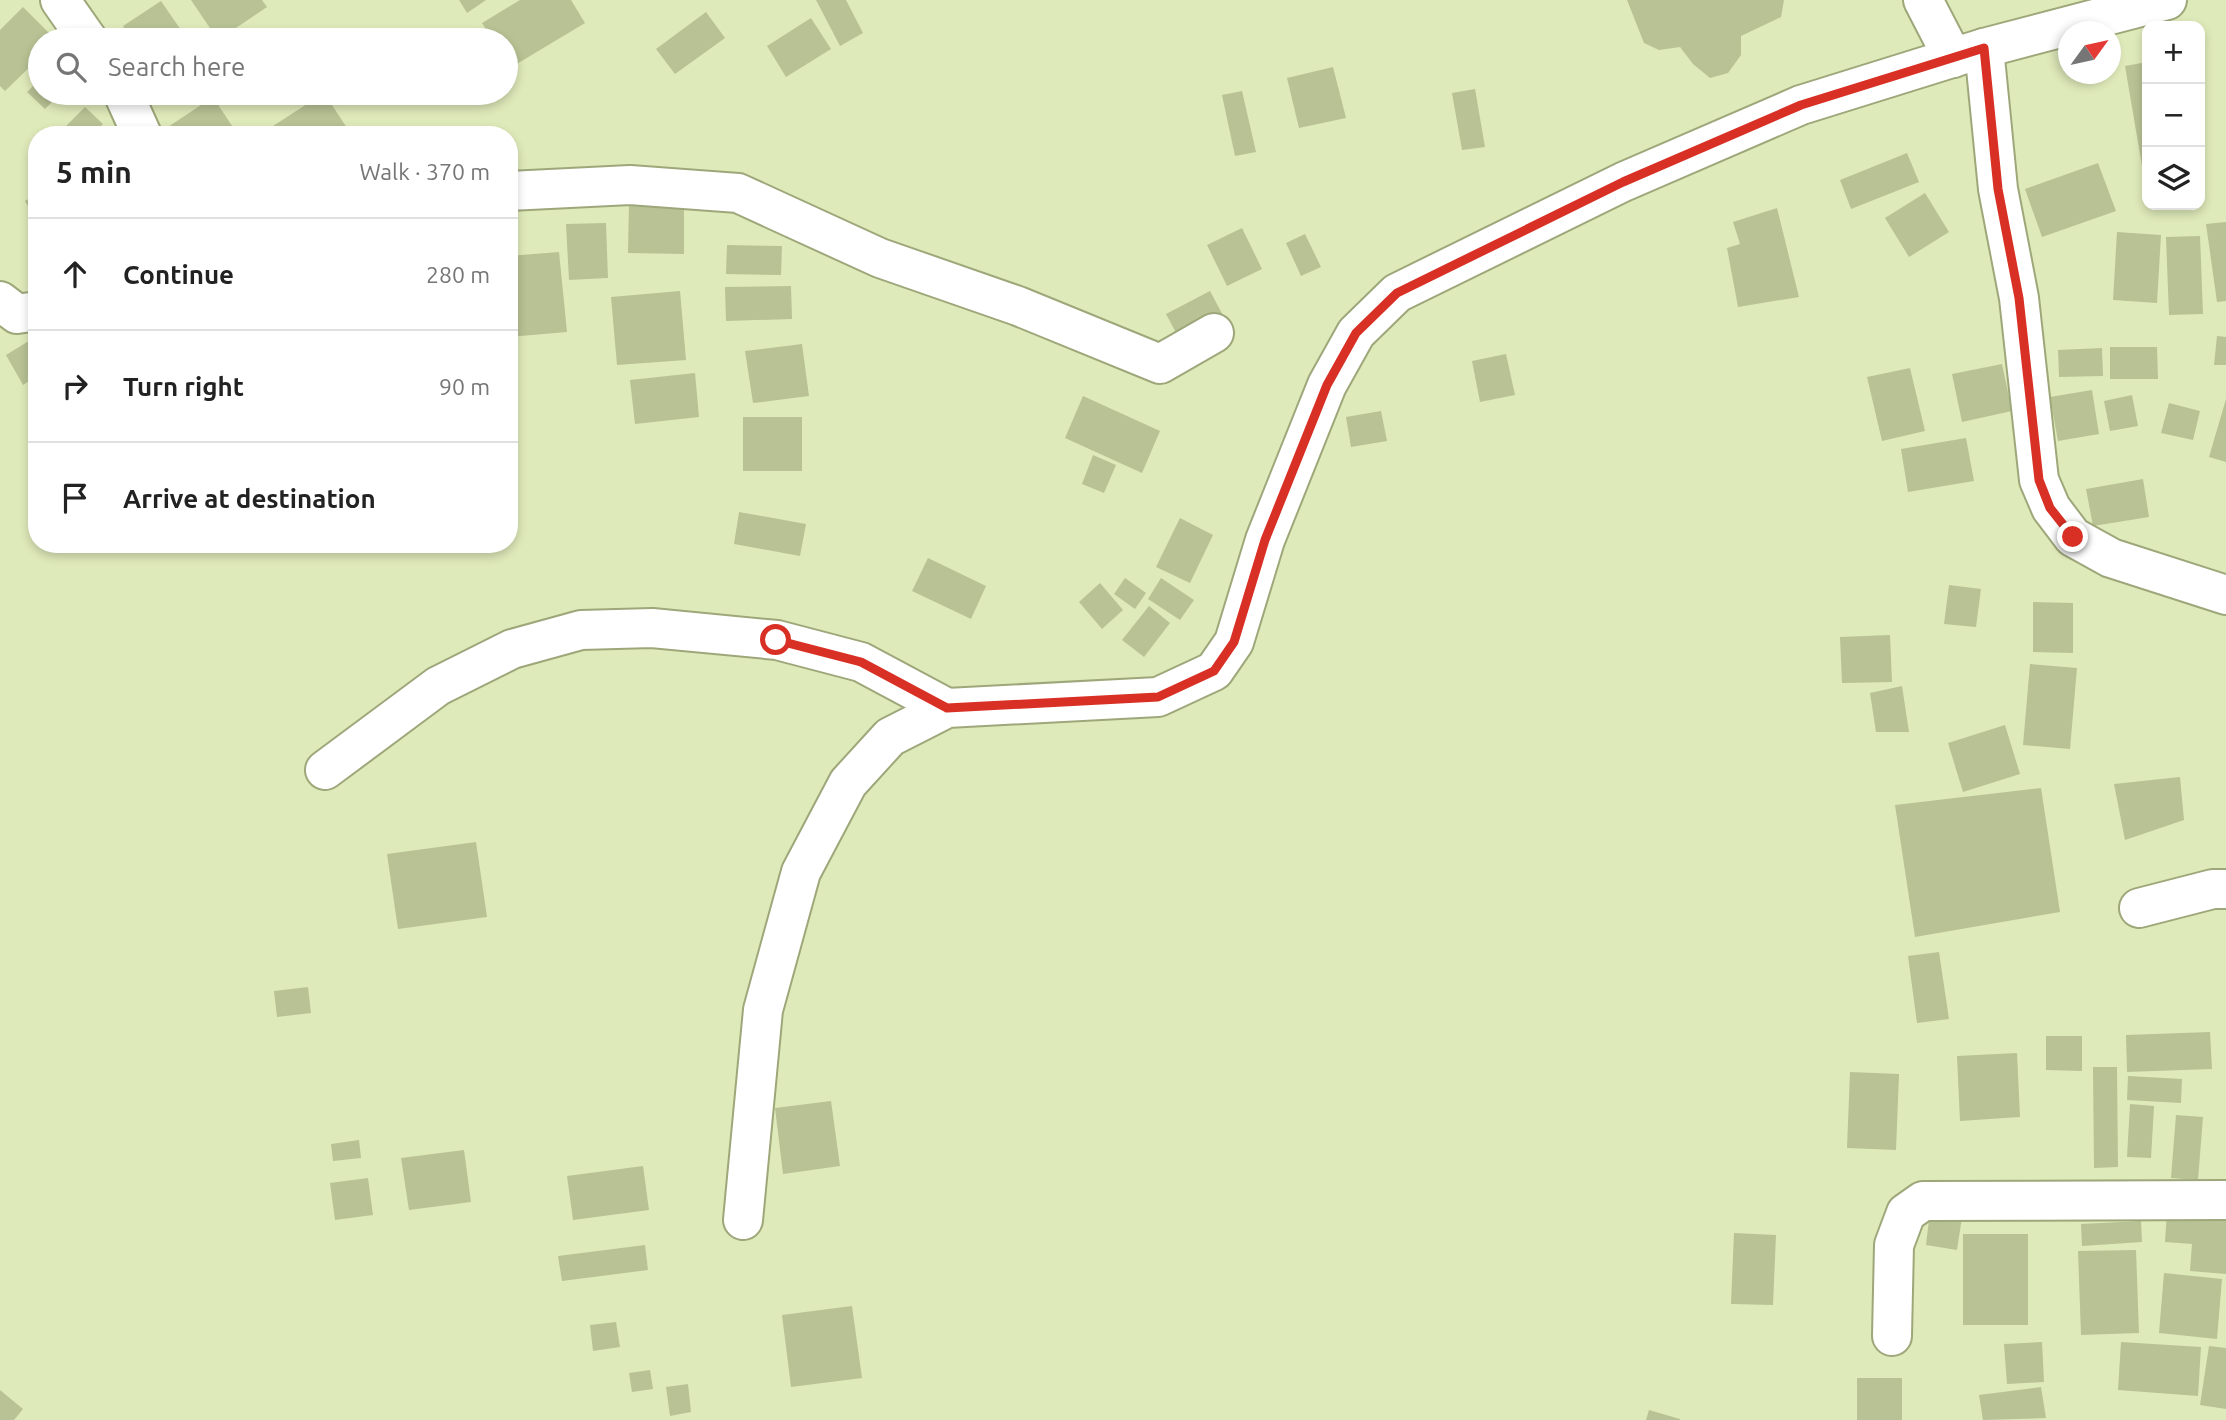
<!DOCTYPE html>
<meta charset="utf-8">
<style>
body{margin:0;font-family:Ubuntu,sans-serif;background:#f6f6f6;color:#222}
.controls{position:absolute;right:21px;top:21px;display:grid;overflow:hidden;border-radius:14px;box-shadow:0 4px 10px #0003}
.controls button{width:63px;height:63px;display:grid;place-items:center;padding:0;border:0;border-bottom:2px solid #e0e0e0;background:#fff;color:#222;font:35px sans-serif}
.compass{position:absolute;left:2058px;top:21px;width:63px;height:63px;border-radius:50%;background:#fff;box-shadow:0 4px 10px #0003;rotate:57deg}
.stop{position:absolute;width:21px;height:21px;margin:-16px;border:5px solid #d93025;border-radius:50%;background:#fff}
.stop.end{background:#d93025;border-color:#fff;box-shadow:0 2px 7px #0008}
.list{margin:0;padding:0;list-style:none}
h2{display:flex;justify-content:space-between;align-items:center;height:91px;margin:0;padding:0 28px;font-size:30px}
h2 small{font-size:23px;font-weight:400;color:#767676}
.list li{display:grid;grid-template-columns:46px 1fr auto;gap:21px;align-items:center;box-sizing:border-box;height:112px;padding:0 28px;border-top:2px solid #e0e0e0}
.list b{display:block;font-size:26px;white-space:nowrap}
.list em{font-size:23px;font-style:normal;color:#767676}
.icon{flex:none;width:38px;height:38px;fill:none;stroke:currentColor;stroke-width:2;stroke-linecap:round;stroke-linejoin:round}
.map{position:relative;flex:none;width:2226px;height:1420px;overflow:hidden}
.search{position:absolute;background:#fff;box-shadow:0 4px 10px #0003;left:28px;top:28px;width:490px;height:77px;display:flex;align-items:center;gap:18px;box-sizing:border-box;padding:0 24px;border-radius:38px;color:#767676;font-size:26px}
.panel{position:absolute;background:#fff;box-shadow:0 4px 10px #0003;left:28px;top:126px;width:490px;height:427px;border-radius:28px}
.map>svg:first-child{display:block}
</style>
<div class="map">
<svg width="2226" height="1420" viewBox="0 0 2226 1420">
<rect width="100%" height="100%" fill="#dfeaba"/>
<g fill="#b8c294">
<polygon points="191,0 262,0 267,7 218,40"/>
<polygon points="459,0 486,0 467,13"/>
<polygon points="520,0 571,0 585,23 510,68 506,62 506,40 493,40 482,23"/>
<polygon points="816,0 846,0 863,33 840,46"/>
<polygon points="1627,0 1784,0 1781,17 1741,36 1741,55 1728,73 1710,78 1693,64 1680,47 1659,50 1644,43"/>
<polygon points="161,1 183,33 172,40 132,40 123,26"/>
<polygon points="23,7 56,40 40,40 40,57 5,91 0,86 0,30"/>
<polygon points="706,12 725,38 675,74 656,49"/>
<polygon points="811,18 831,49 786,77 767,46"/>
<polygon points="2147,62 2147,165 2142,166 2125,66"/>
<polygon points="1333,67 1346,118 1299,128 1287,78"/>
<polygon points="40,79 40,93 61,93 45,109 27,92"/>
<polygon points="1475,89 1485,147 1462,150 1452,93"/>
<polygon points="1242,91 1256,152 1235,156 1222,95"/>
<polygon points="324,93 351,134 279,135 273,126"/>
<polygon points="213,97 238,135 156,135"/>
<polygon points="85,107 103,124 92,135 57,135"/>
<polygon points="1907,153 1919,182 1851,209 1840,180"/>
<polygon points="2098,163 2116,211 2042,237 2025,189"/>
<polygon points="1925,193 1949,232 1909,257 1885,218"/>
<polygon points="37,194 37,222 25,201"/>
<polygon points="629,203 684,204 684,254 628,253"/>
<polygon points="1777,208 1799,297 1738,307 1727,248 1740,244 1733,222"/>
<polygon points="2226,222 2226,301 2217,302 2206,224"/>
<polygon points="606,223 608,278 569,280 566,224"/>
<polygon points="1242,228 1262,269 1227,286 1207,245"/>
<polygon points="2117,232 2161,235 2157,303 2113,300"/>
<polygon points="1305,234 1321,267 1301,276 1286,243"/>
<polygon points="2200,236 2203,314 2169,315 2166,237"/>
<polygon points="727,245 782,246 781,275 726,274"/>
<polygon points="559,252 567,332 509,337 509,256"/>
<polygon points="791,286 792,319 726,321 725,287"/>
<polygon points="680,291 686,360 617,365 611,297"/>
<polygon points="1210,291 1226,321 1182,344 1166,314"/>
<polygon points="2217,336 2226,337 2226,365 2214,365"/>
<polygon points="32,339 37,347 37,376 23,385 6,355"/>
<polygon points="802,344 809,396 753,403 745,351"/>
<polygon points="2110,347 2157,347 2158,379 2110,379"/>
<polygon points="2102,348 2103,376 2059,377 2058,350"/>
<polygon points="1506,354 1515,395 1480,402 1472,361"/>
<polygon points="2002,364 2012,411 1962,422 1952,374"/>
<polygon points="1910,368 1925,431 1882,441 1867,377"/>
<polygon points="695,373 699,417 635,424 630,380"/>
<polygon points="2092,390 2099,434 2058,441 2050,397"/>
<polygon points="2132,395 2138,426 2110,431 2104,401"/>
<polygon points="1083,396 1160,431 1142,473 1065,438"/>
<polygon points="2226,399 2226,462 2209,457"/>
<polygon points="2169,403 2200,411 2193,440 2161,433"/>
<polygon points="1381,411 1387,441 1351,447 1346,417"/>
<rect x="743" y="417" width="59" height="54"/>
<polygon points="1966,438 1974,481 1908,492 1901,449"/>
<polygon points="1093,455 1116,465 1104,493 1082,484"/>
<polygon points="2143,479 2149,517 2093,526 2086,489"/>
<polygon points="739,512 806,524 800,556 734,544"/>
<polygon points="1180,518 1213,535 1190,583 1156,567"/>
<polygon points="928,558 986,586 971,619 912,591"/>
<polygon points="1125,578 1146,593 1135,609 1114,594"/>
<polygon points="1161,578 1194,600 1180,620 1148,599"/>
<polygon points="1100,583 1123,610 1102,629 1079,602"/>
<polygon points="1949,585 1981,589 1976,627 1944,624"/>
<polygon points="2033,602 2073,603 2073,653 2033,652"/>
<polygon points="1149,606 1170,623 1144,657 1122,640"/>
<polygon points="1890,635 1892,682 1842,683 1840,637"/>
<polygon points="2030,664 2077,668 2070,749 2023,745"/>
<polygon points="1902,686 1909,732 1876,732 1870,693"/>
<polygon points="2005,725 2020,774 1963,792 1948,743"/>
<polygon points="2180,777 2184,820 2125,840 2114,784"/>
<polygon points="2041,788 2060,912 1915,937 1895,805"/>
<polygon points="476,842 487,917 398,929 387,854"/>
<polygon points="1939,952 1949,1019 1917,1023 1908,956"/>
<polygon points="308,987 311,1013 277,1017 274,991"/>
<polygon points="2210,1032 2212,1069 2127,1072 2126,1035"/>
<polygon points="2046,1036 2082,1036 2082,1071 2046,1070"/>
<polygon points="2017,1053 2020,1117 1960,1121 1957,1056"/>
<polygon points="2093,1067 2117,1067 2118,1167 2094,1168"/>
<polygon points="1850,1072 1899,1074 1896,1150 1847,1148"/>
<polygon points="2128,1076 2182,1079 2181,1103 2127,1100"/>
<polygon points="831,1101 840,1166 783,1174 775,1108"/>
<polygon points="2130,1104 2154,1106 2151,1158 2127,1157"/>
<polygon points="2176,1115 2203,1117 2198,1180 2171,1178"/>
<polygon points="359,1140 361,1158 333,1161 331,1144"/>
<polygon points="464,1150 471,1202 409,1210 401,1158"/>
<polygon points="643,1166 649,1210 573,1220 567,1176"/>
<polygon points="368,1178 373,1215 335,1220 330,1183"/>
<polygon points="1930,1211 1962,1217 1957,1250 1926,1245"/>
<polygon points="2167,1211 2226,1214 2226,1274 2190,1271 2192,1244 2165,1242"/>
<polygon points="2141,1221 2142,1242 2082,1246 2081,1224"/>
<polygon points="1734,1233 1776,1235 1773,1305 1731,1304"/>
<rect x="1963" y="1234" width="65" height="91"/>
<polygon points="645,1245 648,1270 562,1281 558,1256"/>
<polygon points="2136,1250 2139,1333 2081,1335 2078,1251"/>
<polygon points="2164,1273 2222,1279 2217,1339 2159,1333"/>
<polygon points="852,1306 862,1378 791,1387 782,1315"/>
<polygon points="616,1322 620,1347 593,1351 590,1325"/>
<polygon points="2042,1342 2044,1382 2007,1384 2004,1344"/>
<polygon points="2121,1342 2201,1347 2198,1396 2118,1390"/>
<polygon points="2209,1346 2226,1348 2226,1409 2200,1405"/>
<polygon points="650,1370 653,1389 632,1392 629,1373"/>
<rect x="1857" y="1378" width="45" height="42"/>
<polygon points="688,1384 691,1412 670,1416 666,1387"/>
<polygon points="2041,1387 2046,1418 1983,1420 1979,1395"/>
<polygon points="0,1390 23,1409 14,1420 0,1420"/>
<polygon points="1649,1410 1680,1419 1680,1420 1646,1420"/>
</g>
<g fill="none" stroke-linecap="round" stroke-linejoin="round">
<defs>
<g id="minor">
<polyline points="60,0 88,40"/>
<polyline points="1923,0 1953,58"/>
<polyline points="1984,48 1998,189 2019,298 2039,480 2051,508 2073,537 2111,558 2226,595"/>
<polyline points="123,93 142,135"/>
<polyline points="509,191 630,185 738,193 880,258 1018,306 1160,364 1214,333"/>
<polyline points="0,301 17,314 37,311"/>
<polyline points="325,770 438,686 512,649 581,630 652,628 777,640 861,662 947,708"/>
<polyline points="2139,908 2213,889 2226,889"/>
<polyline points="743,1220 763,1010 801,872 848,783 890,737 947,708 1158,697 1214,671 1234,642 1265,540 1327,385 1356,333 1397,293 1623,182 1801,105 1984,48 2167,0"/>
<polyline points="1892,1336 1894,1245 1906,1213 1923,1201 2226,1200"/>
</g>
</defs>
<use href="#minor" stroke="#9da77a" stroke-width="42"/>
<use href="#minor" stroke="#fff" stroke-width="38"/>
</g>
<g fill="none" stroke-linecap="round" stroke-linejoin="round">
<polyline stroke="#d93025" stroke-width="9" points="776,640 861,662 947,708 1158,697 1214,671 1234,642 1265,540 1327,385 1356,333 1397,293 1623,182 1801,105 1984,48 1998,189 2019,298 2039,480 2050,508 2073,537"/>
</g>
</svg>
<div class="controls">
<button>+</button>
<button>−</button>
<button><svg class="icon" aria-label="layers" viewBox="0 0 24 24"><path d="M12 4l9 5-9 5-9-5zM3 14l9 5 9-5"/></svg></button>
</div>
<svg class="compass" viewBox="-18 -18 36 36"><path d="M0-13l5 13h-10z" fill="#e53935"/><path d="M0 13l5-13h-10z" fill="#767676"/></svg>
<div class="stop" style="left:776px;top:640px"></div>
<div class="stop end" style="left:2073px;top:537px"></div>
<div class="search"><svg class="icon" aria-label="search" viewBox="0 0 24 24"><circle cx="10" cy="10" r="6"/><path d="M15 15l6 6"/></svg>Search here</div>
<section class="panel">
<h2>5 min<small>Walk · 370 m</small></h2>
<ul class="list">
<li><svg class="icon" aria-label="ahead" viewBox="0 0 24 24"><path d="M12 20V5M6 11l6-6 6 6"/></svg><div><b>Continue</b></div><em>280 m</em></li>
<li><svg class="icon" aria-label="right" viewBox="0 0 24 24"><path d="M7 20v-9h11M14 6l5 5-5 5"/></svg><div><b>Turn right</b></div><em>90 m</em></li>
<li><svg class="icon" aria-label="arrive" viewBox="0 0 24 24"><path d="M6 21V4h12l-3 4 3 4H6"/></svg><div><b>Arrive at destination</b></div></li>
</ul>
</section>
</div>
